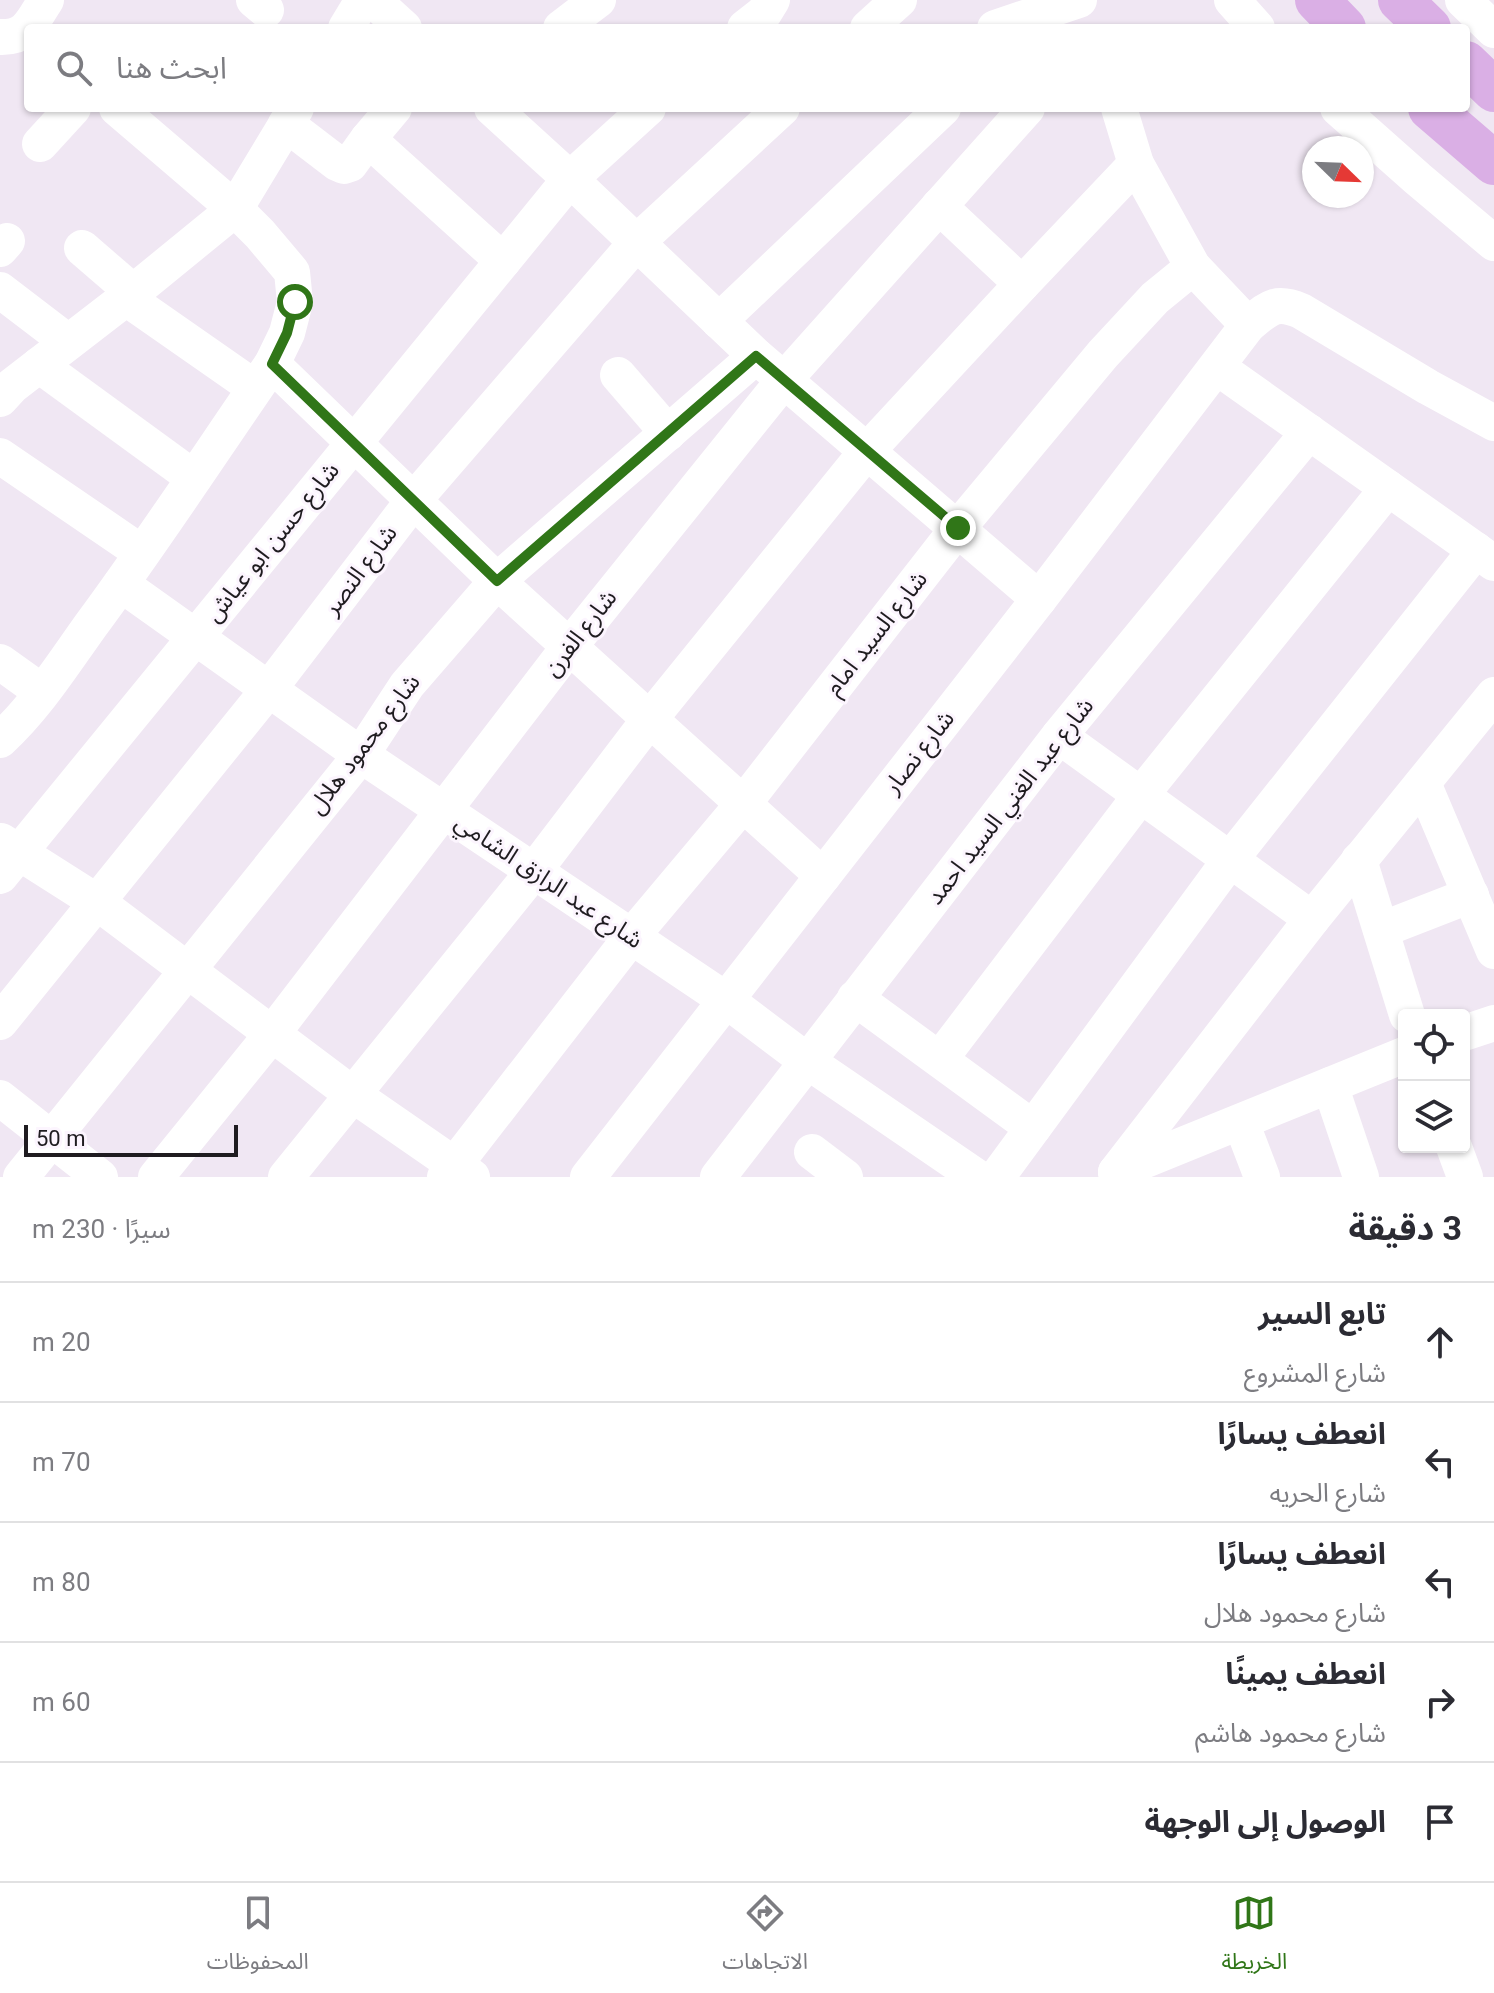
<!DOCTYPE html>
<html lang="ar">
<meta charset="utf-8">
<style>
body{margin:0;font-family:Roboto,"Noto Sans Arabic",sans-serif;background:#f2f2f3;color:#2b2b33;direction:rtl}
.controls{position:absolute;right:24px;bottom:24px;display:grid;overflow:hidden;border-radius:8px;box-shadow:0 2px 6px #0004}
.controls button{width:72px;height:72px;display:grid;place-items:center;padding:0;border:0;border-bottom:2px solid #e1e1e2;background:#fff;color:#2b2b33;font:40px sans-serif}
.compass{position:absolute;left:1302px;top:136px;width:72px;height:72px;border-radius:50%;background:#fff;box-shadow:0 2px 6px #0004;rotate:113deg}
.scale{position:absolute;left:24px;bottom:20px;width:214px;box-sizing:border-box;padding-left:8px;border:4px solid #1f1c20;border-top:0;font-size:22px;line-height:28px;white-space:nowrap;color:#1f1c20;-webkit-text-stroke:6px #fcf5fe;paint-order:stroke}
.stop{position:absolute;width:24px;height:24px;margin:-18px;border:6px solid #307618;border-radius:50%;background:#fff}
.stop.end{background:#307618;border-color:#fff;box-shadow:0 2px 8px #0008}
.list{margin:0;padding:0;list-style:none}
h2{display:flex;justify-content:space-between;align-items:center;height:104px;margin:0;padding:0 32px;font-size:34px}
h2 small{font-size:26px;font-weight:400;color:#7c7c81}
.list li{display:grid;grid-template-columns:52px 1fr auto;gap:24px;align-items:center;box-sizing:border-box;height:120px;padding:0 32px;border-top:2px solid #e1e1e2}
.list b{display:block;font-size:30px;white-space:nowrap}
.list p{margin:0;font-size:26px;white-space:nowrap;color:#7c7c81}
.list em{font-size:26px;font-style:normal;color:#7c7c81}
.icon{flex:none;width:44px;height:44px;fill:none;stroke:currentColor;stroke-width:2;stroke-linecap:round;stroke-linejoin:round}
.map{position:relative;flex:none;width:1494px;height:1177px;overflow:hidden;direction:ltr}
.search{position:absolute;background:#fff;box-shadow:0 2px 6px #0004;left:24px;right:24px;top:24px;height:88px;display:flex;align-items:center;gap:20px;box-sizing:border-box;padding:0 28px;border-radius:8px;color:#7c7c81;font-size:30px}
.sheet{height:704px;background:#fff}
nav{display:flex;justify-content:space-around;align-items:center;box-sizing:border-box;height:112px;border-top:2px solid #e1e1e2;background:#fff;font-size:22px;color:#7c7c81}
nav a{display:grid;justify-items:center;gap:4px}
nav .on{color:#307618}
.map>svg:first-child{display:block}
</style>
<div class="map">
<svg width="1494" height="1177" viewBox="0 0 1494 1177">
<rect width="100%" height="100%" fill="#f0e7f3"/>
<g fill="none" stroke-linecap="round" stroke-linejoin="round">
<g stroke="#fff" stroke-width="36">
<polyline points="254,0 266,10"/>
<polyline points="373,0 404,28"/>
<polyline points="1232,0 1257,28"/>
<polyline points="1463,0 1494,30"/>
<polyline points="346,28 363,0"/>
<polyline points="561,28 598,0"/>
<polyline points="745,28 764,13 772,0"/>
<polyline points="868,28 899,0"/>
<polyline points="995,28 1079,0"/>
<path d="M0,37C28,38 32,21 46,0"/>
<polyline points="492,108 570,179 756,356 1039,599"/>
<path d="M1119,108L1136,164L1193,267L1248,325C1269,308 1275,300 1301,311L1428,387L1494,423"/>
<polyline points="1338,108 1418,179 1494,243"/>
<polyline points="286,124 337,163 344,166 350,164 368,139 394,108"/>
<polyline points="368,139 503,261"/>
<polyline points="40,144 73,108"/>
<polyline points="939,206 1022,284"/>
<polyline points="82,248 133,292"/>
<polyline points="0,249 7,241"/>
<polyline points="0,290 68,342"/>
<polyline points="126,298 255,388"/>
<polyline points="719,321 943,108"/>
<polyline points="272,364 497,581 823,876"/>
<polyline points="39,365 194,478"/>
<polyline points="1217,367 1494,563"/>
<polyline points="618,375 668,433"/>
<polyline points="0,399 12,386 126,298 235,209 296,108"/>
<polyline points="0,456 142,553"/>
<polyline points="121,584 361,755 726,1000 807,1061 977,1177"/>
<polyline points="0,662 42,692"/>
<polyline points="1059,736 1312,919"/>
<path d="M0,740C36,707 63,664 91,625C154,540 212,451 272,364L287,333L295,302L292,272L260,234L235,209L117,108"/>
<polyline points="1423,783 1494,951"/>
<polyline points="1,841 97,902 352,1094 472,1177"/>
<polyline points="1359,860 1407,1015"/>
<polyline points="0,876 570,179 648,108"/>
<polyline points="1381,930 1471,895"/>
<polyline points="855,998 1033,1128"/>
<polyline points="0,1022 269,689 413,501 637,242 782,108"/>
<polyline points="1464,1033 1494,1023"/>
<polyline points="940,1059 1141,795 1388,488"/>
<polyline points="1330,1085 1361,1177"/>
<polyline points="0,1098 100,1177"/>
<polyline points="1241,1122 1262,1177"/>
<polyline points="1454,1147 1465,1177"/>
<polyline points="812,1152 845,1177"/>
<polyline points="1116,1172 1312,919 1494,695"/>
<polyline points="1116,1172 1404,1055"/>
<polyline points="21,1177 361,755 407,685 497,581 756,356"/>
<polyline points="156,1177 272,1034 569,647 784,380 1027,108"/>
<polyline points="286,1177 534,871 649,720 867,451 1022,284 1136,164"/>
<polyline points="445,1177 632,936 743,804 958,528 1103,354 1155,298 1193,267"/>
<polyline points="588,1177 1039,599 1248,325"/>
<polyline points="718,1177 1059,736 1309,432"/>
<polyline points="997,1177 1230,860 1476,550"/>
</g>
<g stroke="#daafe5" stroke-width="44">
<polyline points="1317,0 1344,28"/>
<polyline points="1400,0 1429,28"/>
<polyline points="1466,63 1494,90"/>
<polyline points="1430,108 1494,163"/>
</g>
</g>
<g fill="none" stroke-linecap="round" stroke-linejoin="round">
<polyline stroke="#307618" stroke-width="10" points="295,302 287,333 272,364 497,581 756,356 958,528"/>
</g>
<g text-anchor="middle" dominant-baseline="central" stroke-width="6" stroke-linejoin="round" paint-order="stroke">
<g font-size="24" fill="#1f1c20" stroke="#fcf5fe">
<text transform="translate(272 542) rotate(-51)">شارع حسن ابو عياش</text>
<text transform="translate(360 570) rotate(-53)">شارع النصر</text>
<text transform="translate(580 633) rotate(-52)">شارع الفرن</text>
<text transform="translate(876 633) rotate(-52)">شارع السيد امام</text>
<text transform="translate(364 744) rotate(-53)">شارع محمود هلال</text>
<text transform="translate(919 752) rotate(-52)">شارع نصار</text>
<text transform="translate(1010 801) rotate(-52)">شارع عبد الغني السيد احمد</text>
<text transform="translate(549 881) rotate(34)">شارع عبد الرازق الشامي</text>
</g>
</g>
</svg>
<div class="controls">
<button><svg class="icon" aria-label="locate" viewBox="0 0 24 24"><circle cx="12" cy="12" r="6"/><path d="M12 2v4M12 18v4M2 12h4M18 12h4"/></svg></button>
<button><svg class="icon" aria-label="layers" viewBox="0 0 24 24"><path d="M12 4l9 5-9 5-9-5zM3 14l9 5 9-5"/></svg></button>
</div>
<svg class="compass" viewBox="-18 -18 36 36"><path d="M0-13l5 13h-10z" fill="#e53935"/><path d="M0 13l5-13h-10z" fill="#7c7c81"/></svg>
<div class="scale">50 m</div>
<div class="stop" style="left:295px;top:302px"></div>
<div class="stop end" style="left:958px;top:528px"></div>
<div class="search"><svg class="icon" aria-label="search" viewBox="0 0 24 24"><circle cx="10" cy="10" r="6"/><path d="M15 15l6 6"/></svg>ابحث هنا</div>
</div>
<section class="sheet">
<h2>3 دقيقة<small>سيرًا · 230 m</small></h2>
<ul class="list">
<li><svg class="icon" aria-label="ahead" viewBox="0 0 24 24"><path d="M12 20V5M6 11l6-6 6 6"/></svg><div><b>تابع السير</b><p>شارع المشروع</p></div><em>20 m</em></li>
<li><svg class="icon" aria-label="left" viewBox="0 0 24 24"><path d="M17 20v-9H6M10 6l-5 5 5 5"/></svg><div><b>انعطف يسارًا</b><p>شارع الحريه</p></div><em>70 m</em></li>
<li><svg class="icon" aria-label="left" viewBox="0 0 24 24"><path d="M17 20v-9H6M10 6l-5 5 5 5"/></svg><div><b>انعطف يسارًا</b><p>شارع محمود هلال</p></div><em>80 m</em></li>
<li><svg class="icon" aria-label="right" viewBox="0 0 24 24"><path d="M7 20v-9h11M14 6l5 5-5 5"/></svg><div><b>انعطف يمينًا</b><p>شارع محمود هاشم</p></div><em>60 m</em></li>
<li><svg class="icon" aria-label="arrive" viewBox="0 0 24 24"><path d="M6 21V4h12l-3 4 3 4H6"/></svg><div><b>الوصول إلى الوجهة</b></div></li>
</ul>
</section>
<nav>
<a class="on"><svg class="icon" aria-label="map" viewBox="0 0 24 24"><path d="M3 6l6-2 6 2 6-2v14l-6 2-6-2-6 2zM9 4v14M15 6v14"/></svg>الخريطة</a>
<a><svg class="icon" aria-label="directions" viewBox="0 0 24 24"><path d="M12 3l9 9-9 9-9-9zM9 14v-3h6M13 9l2 2-2 2"/></svg>الاتجاهات</a>
<a><svg class="icon" aria-label="saved" viewBox="0 0 24 24"><path d="M7 4h10v16l-5-4-5 4z"/></svg>المحفوظات</a>
</nav>
